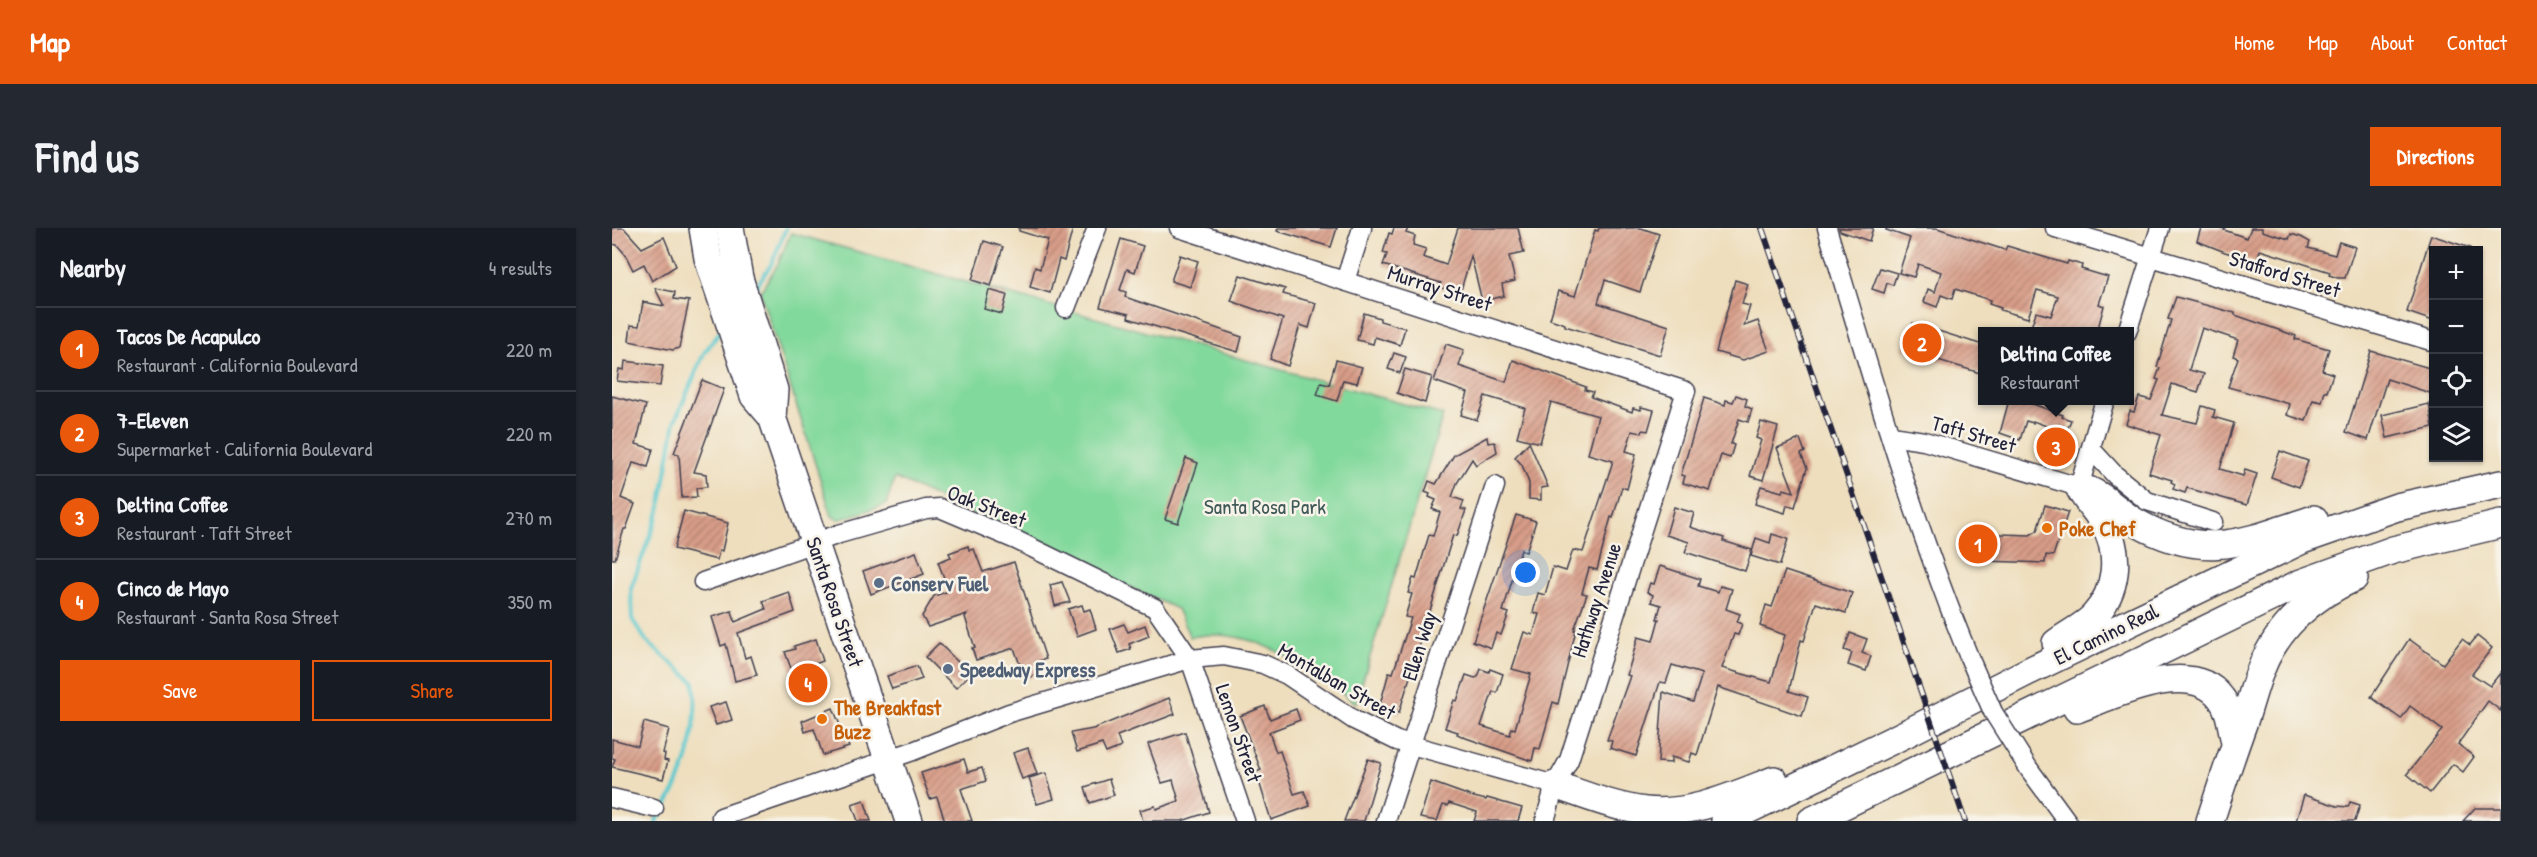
<!DOCTYPE html>
<meta charset="utf-8">
<style>
body{margin:0;font-family:"Patrick Hand",sans-serif;background:#242831;color:#f1f3f6}
.controls{position:absolute;right:18px;top:18px;display:grid;overflow:hidden;border-radius:0px;box-shadow:0 2px 4px #0004}
.controls button{width:54px;height:54px;display:grid;place-items:center;padding:0;border:0;border-bottom:2px solid #363941;background:#171b24;color:#f1f3f6;font:30px sans-serif}
.you{position:absolute;left:914px;top:345px;width:21px;height:21px;margin:-15px;border:4px solid #fff;border-radius:50%;background:#1a73e8;box-shadow:0 0 0 9px #1a73e833}
.badge{display:grid;place-items:center;width:39px;height:39px;border-radius:50%;background:#ea580c;color:#fff;font-size:20px;font-weight:700}
.pin{position:absolute;translate:-50% -50%;border:3px solid #fff;box-shadow:0 2px 6px #0006}
.popup{position:absolute;left:1366px;top:99px;width:156px;height:78px;box-sizing:border-box;display:grid;place-content:center;border-radius:0px;background:#171b24;filter:drop-shadow(0 2px 4px #0005);font-size:20px;white-space:nowrap;color:#9ea1a6}
.popup b{font-size:22px;color:#f1f3f6}
.popup::after{content:'';position:absolute;left:50%;top:100%;margin-left:-12px;border:12px solid transparent;border-top-color:#171b24}
.list{margin:0;padding:0;list-style:none}
h2{display:flex;justify-content:space-between;align-items:center;height:78px;margin:0;padding:0 24px;font-size:26px}
h2 small{font-size:20px;font-weight:400;color:#9ea1a6}
.list li{display:grid;grid-template-columns:39px 1fr auto;gap:18px;align-items:center;box-sizing:border-box;height:84px;padding:0 24px;border-top:2px solid #363941}
.list b{display:block;font-size:22px;white-space:nowrap}
.list p{margin:0;font-size:20px;white-space:nowrap;color:#9ea1a6}
.list em{font-size:20px;font-style:normal;color:#9ea1a6}
.actions{display:flex;gap:12px;padding:18px 24px}
.actions a{flex:1;padding:14px 0;border:2px solid #ea580c;border-radius:0px;text-align:center;font-size:21px;color:#ea580c}
.actions .main{background:#ea580c;color:#fff}
.icon{flex:none;width:33px;height:33px;fill:none;stroke:currentColor;stroke-width:2;stroke-linecap:round;stroke-linejoin:round}
.map{position:relative;flex:none;width:1889px;height:593px;overflow:hidden;border-radius:0px}
header{display:flex;align-items:center;gap:36px;box-sizing:border-box;height:84px;padding:0 30px;background:#ea580c;color:#fff}
header strong{font-size:28px}
nav{display:flex;gap:33px;margin-inline-start:auto;font-size:21px}
.intro{display:flex;align-items:center;justify-content:space-between;box-sizing:border-box;height:144px;padding:0 36px}
h1{margin:0;font-size:42px}
.button{padding:15px 27px;border-radius:0px;background:#ea580c;color:#fff;font-size:21px;font-weight:700}
main{display:flex;gap:36px;padding:0 36px}
aside{flex:1;background:#171b24;border-radius:0px;box-shadow:0 2px 4px #0004}
.map>svg:first-child{display:block}
</style>
<header>
<strong>Map</strong>
<nav><a>Home</a><a>Map</a><a>About</a><a>Contact</a></nav>
</header>
<div class="intro"><h1>Find us</h1><a class="button">Directions</a></div>
<main>
<aside>
<h2>Nearby<small>4 results</small></h2>
<ul class="list">
<li><span class="badge">1</span><div><b>Tacos De Acapulco</b><p>Restaurant · California Boulevard</p></div><em>220 m</em></li>
<li><span class="badge">2</span><div><b>7-Eleven</b><p>Supermarket · California Boulevard</p></div><em>220 m</em></li>
<li><span class="badge">3</span><div><b>Deltina Coffee</b><p>Restaurant · Taft Street</p></div><em>270 m</em></li>
<li><span class="badge">4</span><div><b>Cinco de Mayo</b><p>Restaurant · Santa Rosa Street</p></div><em>350 m</em></li>
</ul>
<div class="actions"><a class="main">Save</a><a>Share</a></div>
</aside>
<div class="map">
<svg width="1889" height="593" viewBox="0 0 1889 593">
<defs>
<pattern id="building-hatch" width="6" height="6" patternUnits="userSpaceOnUse" patternTransform="scale(1.5)"><rect width="6" height="6" fill="#d89d88"/><path d="M-1 1l2-2M0 6l6-6M5 7l2-2" fill="none" stroke="#af8070"/></pattern>
</defs>
<rect width="100%" height="100%" fill="#f7f3e8"/>
<filter id="ink" filterUnits="userSpaceOnUse"><feTurbulence type="fractalNoise" baseFrequency=".0167" numOctaves="2"/><feDisplacementMap in="SourceGraphic" scale="12" xChannelSelector="R" yChannelSelector="G"/><feConvolveMatrix kernelMatrix="1 2 1 2 8 2 1 2 1" color-interpolation-filters="sRGB"/></filter>
<filter id="wash" filterUnits="userSpaceOnUse"><feTurbulence type="fractalNoise" baseFrequency=".008" numOctaves="4" result="noise"/><feDisplacementMap in="SourceGraphic" scale="24" xChannelSelector="R" yChannelSelector="G"/><feGaussianBlur stdDeviation="1.35" result="paint"/><feColorMatrix in="noise" values="0 0 0 0 0 0 0 0 0 0 0 0 0 0 0 0 0 1.4 0 .05"/><feComposite in="paint" operator="in"/></filter>
<g filter="url(#wash)">
<rect width="100%" height="100%" fill="#eedebd"/>
<path fill="#82d99c" stroke="#527e6c" stroke-width="1.5" d="M179,5L831,187L744,475C706,447 655,408 606,407C597,406 587,408 578,409L565,381L283,250L274,277L226,292L220,288L148,64L165,38Z"/>
<g fill="none" stroke-linecap="round" stroke-linejoin="round">
<g stroke="#5bc9cf" stroke-width="4">
<polyline points="141,63 160,35 174,0"/>
<path d="M44,593C73,553 88,503 82,454L35,414L20,391L19,360L48,281L63,193L92,125L110,101"/>
</g>
</g>
<g id="blocks">
<g fill="url(#building-hatch)">
<polygon points="0,0 12,0 30,20 52,9 64,38 40,53 32,36 21,42 13,26 5,17 0,16"/>
<polygon points="407,0 461,0 452,33 447,31 438,65 418,59 423,39 428,41 436,12 407,3"/>
<polygon points="666,0 725,0 719,19 665,3"/>
<polygon points="782,0 796,0 794,5 803,8 801,17 814,21 811,29 834,37 846,0 906,0 912,25 897,28 903,53 890,56 892,68 870,73 859,28 848,65 827,59 829,55 771,37 775,26 771,25 777,5 780,6"/>
<polygon points="987,0 1029,0 1047,6 1028,64 993,52 986,75 1057,98 1048,127 953,98 953,96 938,91 946,63 963,68 983,2 986,3"/>
<polygon points="1227,0 1261,0 1257,13 1228,3"/>
<polygon points="1274,0 1325,0 1393,22 1395,18 1455,36 1456,33 1470,37 1469,41 1496,49 1487,76 1492,78 1485,104 1434,104 1419,99 1424,84 1439,88 1446,68 1425,62 1416,90 1388,82 1389,80 1377,76 1378,72 1343,61 1340,71 1329,67 1325,79 1312,74 1316,61 1323,64 1329,44 1306,36 1302,49 1287,45 1298,10 1274,2"/>
<polygon points="1589,0 1613,0 1612,2 1635,10 1639,0 1650,0 1650,3 1677,11 1679,6 1689,9 1698,14 1696,20 1723,27 1727,14 1743,19 1733,50 1726,50 1717,47 1718,44 1648,22 1645,34 1613,24 1585,13"/>
<polygon points="1819,7 1858,20 1857,22 1821,22 1821,93 1795,84"/>
<polygon points="509,11 531,18 523,44 515,41 508,62 514,64 513,69 630,109 626,124 516,90 517,86 488,79"/>
<polygon points="372,13 391,19 379,58 360,52"/>
<polygon points="568,27 586,33 578,59 559,53"/>
<polygon points="1268,40 1285,45 1281,57 1275,55 1272,65 1260,61"/>
<polygon points="628,47 673,61 671,66 704,75 697,100 688,97 676,138 658,131 671,91 619,73"/>
<polygon points="1123,52 1136,56 1130,76 1138,78 1132,98 1146,93 1157,123 1131,132 1104,124"/>
<polygon points="43,60 63,64 62,71 77,73 67,120 61,122 17,113 19,97 27,98 31,74 52,78"/>
<polygon points="377,62 395,67 390,86 372,81"/>
<polygon points="1564,69 1623,85 1623,87 1684,108 1683,111 1717,121 1710,142 1721,146 1715,164 1713,163 1710,174 1701,172 1694,193 1675,187 1678,176 1616,159 1626,130 1621,128 1626,112 1590,100 1577,142 1592,146 1586,164 1560,156 1550,187 1585,195 1590,178 1603,182 1601,189 1622,195 1608,241 1631,248 1633,242 1645,246 1635,277 1575,260 1573,265 1561,261 1563,256 1559,254 1560,252 1537,245 1549,207 1514,196 1518,183 1522,184 1527,169 1539,172 1547,152 1544,151 1548,140 1545,139 1559,92 1556,91"/>
<polygon points="752,85 768,90 768,93 793,100 788,117 763,109 761,116 745,112"/>
<polygon points="1301,95 1371,117 1371,146 1291,121"/>
<polygon points="834,116 852,122 847,138 894,154 901,132 974,159 973,162 981,164 979,169 1020,184 1021,180 1029,182 1029,179 1042,182 1036,203 1031,202 1030,205 1020,203 1014,223 1024,226 1015,261 1010,259 1001,290 999,289 985,342 977,340 970,365 975,366 962,402 964,402 946,476 941,474 928,521 923,520 920,533 854,510 845,506 846,504 833,500 842,472 845,473 854,447 863,450 866,449 869,441 877,444 878,441 891,446 885,465 881,463 879,469 869,498 898,507 900,500 903,501 919,446 900,441 912,404 921,407 927,386 921,385 926,365 933,367 941,339 954,343 961,322 971,324 1001,233 976,226 986,188 939,174 928,215 905,209 913,180 873,168 865,192 849,187 856,165 822,153"/>
<polygon points="1759,123 1821,141 1821,166 1775,151 1756,212 1734,204"/>
<polygon points="782,125 794,129 788,145 776,141"/>
<polygon points="724,132 750,139 745,155 731,152 725,173 705,167 709,155 717,157"/>
<polygon points="13,133 51,138 48,158 5,153 7,141 12,142"/>
<polygon points="793,141 820,149 813,175 785,165"/>
<polygon points="90,152 112,161 82,244 94,246 95,259 84,260 85,269 70,270 67,226 62,225"/>
<polygon points="1124,167 1135,171 1133,178 1140,181 1136,194 1127,191 1119,216 1122,217 1118,230 1109,227 1098,263 1071,255 1073,248 1069,247 1092,170 1113,177 1114,172 1121,174"/>
<polygon points="0,168 34,177 24,216 41,221 36,239 21,235 9,270 23,276 14,301 12,301 3,331 0,331"/>
<polygon points="1397,172 1410,172 1451,187 1450,189 1459,192 1454,205 1421,193 1421,195 1414,193 1408,212 1388,205"/>
<polygon points="1817,176 1821,199 1775,210 1770,187"/>
<polygon points="1149,194 1166,199 1151,252 1138,248 1149,212 1144,210"/>
<polygon points="875,209 876,215 883,214 885,224 864,237 860,231 845,255 840,269 852,273 849,281 854,282 845,308 841,307 787,485 767,480 777,444 781,445 799,390 793,389 800,366 796,365 801,350 804,351 817,307 821,308 828,284 820,281 824,272 817,269 818,266 813,264 817,253 824,256 842,227"/>
<polygon points="1188,211 1193,224 1189,226 1195,240 1183,279 1175,277 1173,285 1143,276 1149,258 1170,264 1171,261 1182,264 1165,220"/>
<polygon points="917,214 936,259 929,260 929,272 917,271 917,255 910,237 903,229"/>
<polygon points="1668,223 1696,233 1687,259 1659,249"/>
<polygon points="574,230 586,235 566,295 553,291"/>
<polygon points="1433,277 1456,284 1441,328 1434,327 1433,335 1370,333 1370,323 1359,323 1361,305 1418,307 1425,303"/>
<polygon points="1062,279 1082,285 1078,299 1112,310 1111,313 1140,322 1133,343 1073,324 1077,314 1054,307"/>
<polygon points="72,283 116,295 110,323 107,323 105,332 62,321"/>
<polygon points="904,287 924,293 914,324 909,322 891,383 897,385 889,407 884,405 879,420 861,413"/>
<polygon points="1160,306 1176,311 1168,337 1139,328 1144,310 1158,315"/>
<polygon points="356,318 357,322 362,321 371,344 402,334 434,431 423,434 427,446 413,451 402,420 364,432 360,420 363,420 353,389 355,386 316,399 310,388 322,368 337,363 326,334 339,329 337,325"/>
<polygon points="304,324 312,346 259,366 251,343"/>
<polygon points="1048,338 1088,351 1086,358 1106,364 1108,358 1120,361 1114,381 1128,386 1125,394 1130,396 1126,407 1122,406 1110,440 1159,454 1173,407 1148,398 1154,377 1160,379 1173,343 1240,365 1234,385 1204,375 1192,413 1189,412 1177,463 1196,469 1190,488 1106,459 1085,527 1080,525 1077,534 1059,529 1059,535 1046,534 1051,464 1081,474 1090,446 1060,437 1054,455 1048,454 1024,528 998,520 1000,513 995,512 1018,448 1015,447 1026,409 1041,413 1047,391 1045,391 1049,377 1039,374 1041,367 1035,364 1038,355 1042,356"/>
<polygon points="450,354 458,374 443,378 438,357"/>
<polygon points="177,364 183,384 126,405 133,430 139,428 145,447 123,453 114,416 109,418 100,389 120,383 123,394 154,381 151,373"/>
<polygon points="470,377 472,383 478,381 484,401 465,408 456,381"/>
<polygon points="512,396 516,404 533,397 537,408 517,416 519,421 507,425 498,401"/>
<polygon points="1238,405 1255,411 1250,425 1259,428 1254,443 1236,437 1240,425 1232,422"/>
<polygon points="1865,408 1880,420 1860,446 1878,458 1889,444 1889,483 1876,473 1846,516 1862,529 1851,544 1841,536 1818,565 1795,546 1830,502 1798,478 1789,491 1759,469 1797,411 1831,436 1850,411 1858,417"/>
<polygon points="204,411 211,433 200,437 208,461 189,468 173,424 183,421 182,418"/>
<polygon points="327,415 358,446 344,460 313,429"/>
<polygon points="305,438 310,451 280,461 275,448"/>
<polygon points="557,470 563,486 505,508 509,519 494,525 490,516 465,524 459,505 481,501"/>
<polygon points="114,474 120,492 104,497 97,479"/>
<polygon points="653,478 658,491 684,481 688,492 657,504 664,524 668,523 682,566 692,563 698,578 659,592 644,544 649,542 628,488"/>
<polygon points="221,480 237,519 211,527 202,501 193,504 190,493"/>
<polygon points="32,494 57,501 51,525 53,526 52,532 56,533 51,551 0,539 3,531 0,530 0,511 26,518"/>
<polygon points="573,504 597,584 570,593 531,593 528,582 543,578 544,581 567,573 561,552 550,555 536,516"/>
<polygon points="416,520 425,546 410,551 401,525"/>
<polygon points="352,531 356,544 370,540 374,553 349,561 360,593 333,593 325,569 318,571 309,545"/>
<polygon points="756,531 769,535 752,593 732,593"/>
<polygon points="434,545 442,571 425,576 417,550"/>
<polygon points="497,551 502,567 478,575 473,559"/>
<polygon points="819,554 858,568 874,572 875,570 910,580 906,593 862,593 865,584 837,575 836,578 831,577 825,593 808,590"/>
<polygon points="1692,567 1725,578 1736,579 1738,574 1748,577 1743,593 1684,593"/>
<polygon points="252,572 259,593 246,593 240,576"/>
<polygon points="1863,580 1889,580 1889,593 1851,593"/>
</g>
</g>
</g>
<g filter="url(#ink)">
<use href="#blocks" fill-opacity="0" stroke="#413e4e" stroke-width="1.5"/>
<g fill="none" stroke-linecap="round" stroke-linejoin="round">
<defs>
<g id="minor">
<polyline points="567,0 1074,163 957,532 943,557 933,593"/>
<path d="M1215,0C1258,144 1300,290 1357,429"/>
<polyline points="1443,0 1822,114"/>
<polyline points="733,53 750,0"/>
<polyline points="454,80 485,0"/>
<polyline points="1515,104 1548,0"/>
<polyline points="1279,208 1312,213 1467,259 1493,172"/>
<polyline points="1479,221 1503,247 1535,273 1601,294"/>
<polyline points="91,354 227,306 314,281 328,280 404,312 543,380 578,431 633,593"/>
<polyline points="1417,541 1455,593"/>
<polyline points="0,570 42,580"/>
<polyline points="109,589 301,523 397,485 578,431 612,428 651,436 675,447 742,492 785,513 943,557"/>
<polyline points="774,593 883,258"/>
</g>
<g id="highway">
<polyline points="91,0 96,30 142,168 160,189 297,593"/>
<polyline points="118,0 127,50 162,162 160,189"/>
<path d="M1467,259C1495,267 1502,282 1525,295C1594,334 1634,313 1702,291"/>
<path d="M1444,415C1456,406 1471,399 1482,388C1505,363 1509,327 1493,297C1486,285 1476,275 1469,263"/>
<path d="M1465,481C1502,467 1579,429 1609,470C1619,483 1619,499 1623,514"/>
<path d="M943,557C972,567 1002,579 1033,583C1078,588 1121,568 1162,552"/>
<polyline points="1113,593 1293,506 1417,443 1690,312 1785,279 1889,256"/>
<polyline points="1199,593 1689,355 1781,322 1889,296"/>
<path d="M1598,593C1609,559 1620,526 1632,493C1638,476 1642,458 1649,441C1666,398 1701,368 1742,350"/>
</g>
</defs>
<use href="#minor" stroke="#413e4e" stroke-width="21"/>
<use href="#highway" stroke="#413e4e" stroke-width="30"/>
<use href="#minor" stroke="#fff" stroke-width="18"/>
<use href="#highway" stroke="#fff" stroke-width="27"/>
<defs>
<polyline id="rail" points="1150,0 1353,593"/>
</defs>
<use href="#rail" stroke="#22223b" stroke-width="6"/>
<use href="#rail" stroke="#f7f3e8" stroke-width="4" stroke-dasharray="11" stroke-linecap="butt"/>
<defs>
<polyline id="minor-bridge" points="1357,429 1381,484 1417,541"/>
</defs>
<use href="#minor-bridge" stroke="#413e4e" stroke-width="21" stroke-linecap="butt"/>
<use href="#minor-bridge" stroke="#fff" stroke-width="18"/>
</g>
</g>
<g fill="#e8710a" stroke="#f7f3e8" stroke-width="2">
<circle cx="1435" cy="300" r="6"/>
<circle cx="210" cy="491" r="6"/>
</g>
<g fill="#5c6f8a" stroke="#f7f3e8" stroke-width="2">
<circle cx="267" cy="355" r="6"/>
<circle cx="336" cy="441" r="6"/>
</g>
<g text-anchor="middle" dominant-baseline="central" stroke-width="5" stroke-linejoin="round" paint-order="stroke">
<g font-size="21" fill="#22223b" stroke="#f7f3e8">
<text transform="translate(1673 46) rotate(17)">Stafford Street</text>
<text transform="translate(828 60) rotate(18)">Murray Street</text>
<text transform="translate(1362 206) rotate(16)">Taft Street</text>
<text transform="translate(375 278) rotate(21)">Oak Street</text>
<text transform="translate(984 372) rotate(-72)">Hathway Avenue</text>
<text transform="translate(223 374) rotate(71)">Santa Rosa Street</text>
<text transform="translate(1494 406) rotate(-26)">El Camino Real</text>
<text transform="translate(807 418) rotate(-72)">Ellen Way</text>
<text transform="translate(725 453) rotate(30)">Montalban Street</text>
<text transform="translate(627 505) rotate(71)">Lemon Street</text>
</g>
<g font-size="21" fill="#3f5958" stroke="#f7f3e8">
<text x="653" y="278">Santa Rosa Park</text>
</g>
<g font-size="21" font-weight="bold" fill="#c56008" stroke="#f7f3e8" text-anchor="start">
<text x="1447" y="300">Poke Chef</text>
<text x="222" y="479">The Breakfast<tspan x="222" dy="24">Buzz</tspan></text>
</g>
<g font-size="21" font-weight="bold" fill="#4e5e75" stroke="#f7f3e8" text-anchor="start">
<text x="279" y="355">Conserv Fuel</text>
<text x="348" y="441">Speedway Express</text>
</g>
</g>
</svg>
<div class="controls">
<button>+</button>
<button>−</button>
<button><svg class="icon" aria-label="locate" viewBox="0 0 24 24"><circle cx="12" cy="12" r="6"/><path d="M12 2v4M12 18v4M2 12h4M18 12h4"/></svg></button>
<button><svg class="icon" aria-label="layers" viewBox="0 0 24 24"><path d="M12 4l9 5-9 5-9-5zM3 14l9 5 9-5"/></svg></button>
</div>
<div class="you"></div>
<div class="pin badge" style="left:1366px;top:316px">1</div>
<div class="pin badge" style="left:1310px;top:115px">2</div>
<div class="pin badge" style="left:1444px;top:219px">3</div>
<div class="popup"><b>Deltina Coffee</b>Restaurant</div>
<div class="pin badge" style="left:196px;top:455px">4</div>
</div>
</main>
